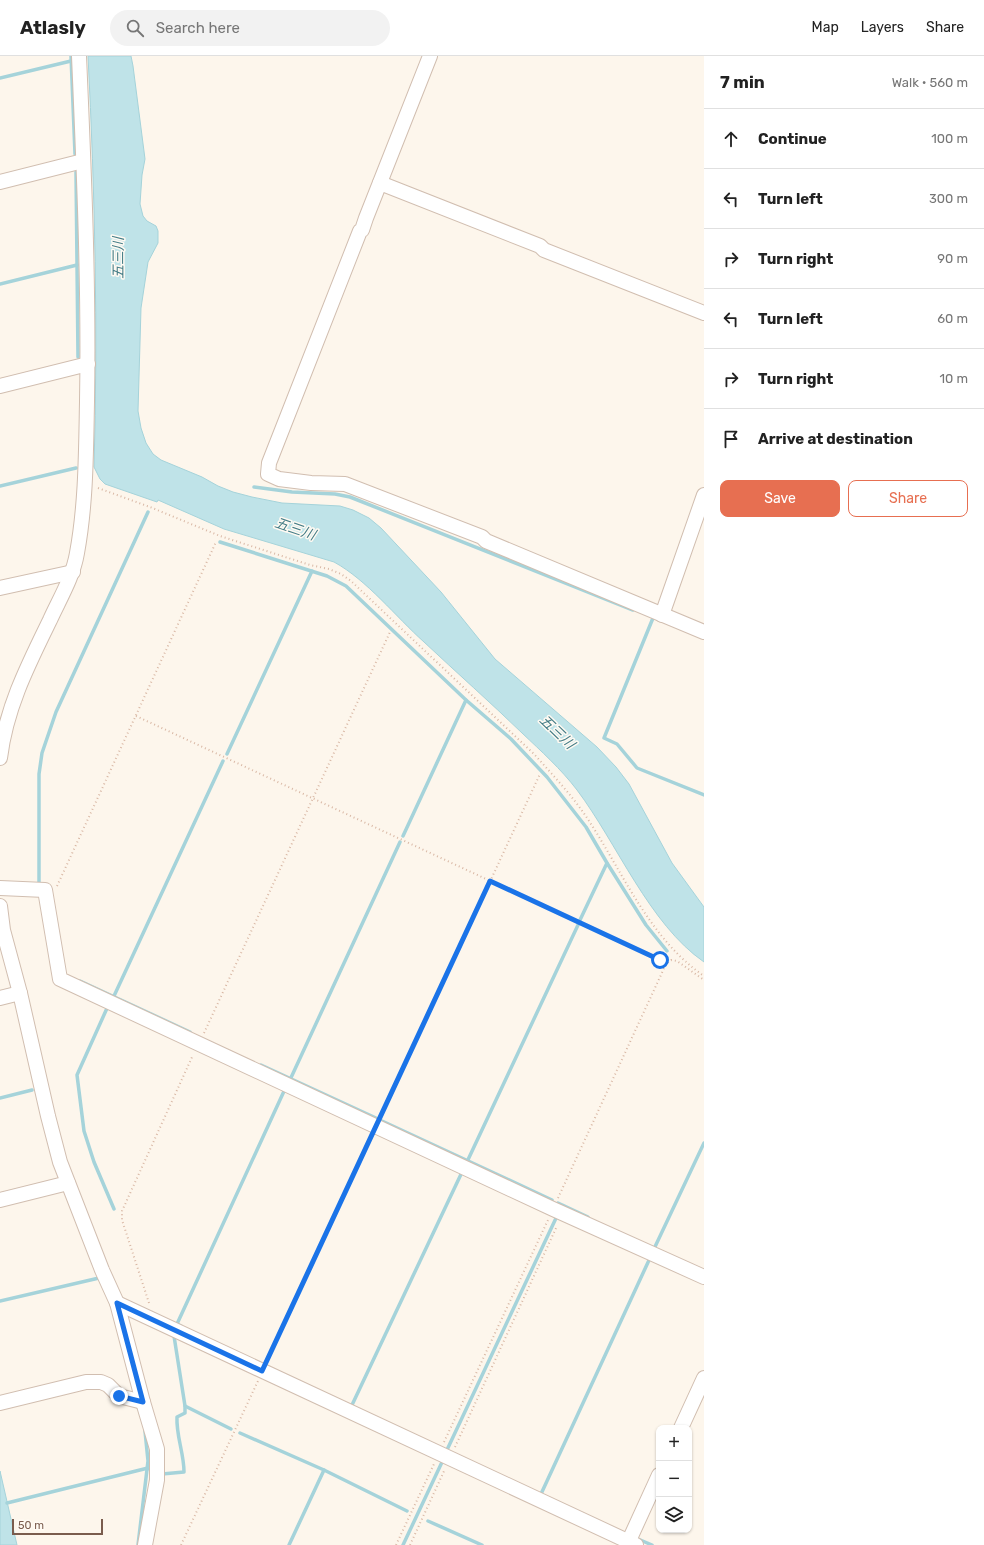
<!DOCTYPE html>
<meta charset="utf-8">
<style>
body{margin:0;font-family:Rubik,"Noto Sans JP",sans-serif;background:#f2f2f2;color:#222}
.controls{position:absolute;right:12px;bottom:12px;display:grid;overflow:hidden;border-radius:8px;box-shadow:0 1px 3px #0004}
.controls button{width:36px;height:36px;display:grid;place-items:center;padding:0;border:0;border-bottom:1px solid #e0e0e0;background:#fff;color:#222;font:20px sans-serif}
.scale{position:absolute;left:12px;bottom:10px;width:91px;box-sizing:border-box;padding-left:4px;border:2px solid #7a5c4d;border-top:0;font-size:11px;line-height:14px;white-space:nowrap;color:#7a5c4d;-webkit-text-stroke:3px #fffaf3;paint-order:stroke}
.stop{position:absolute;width:12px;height:12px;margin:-9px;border:3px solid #1a73e8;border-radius:50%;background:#fff}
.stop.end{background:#1a73e8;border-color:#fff;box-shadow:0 1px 4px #0008}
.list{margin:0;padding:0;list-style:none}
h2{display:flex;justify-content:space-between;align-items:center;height:52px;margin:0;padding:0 16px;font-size:17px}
h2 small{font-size:13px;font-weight:400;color:#767676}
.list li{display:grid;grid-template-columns:26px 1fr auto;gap:12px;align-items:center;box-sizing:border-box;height:60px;padding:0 16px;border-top:1px solid #e0e0e0}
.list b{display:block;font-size:15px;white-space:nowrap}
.list em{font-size:13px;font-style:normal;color:#767676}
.actions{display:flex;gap:8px;padding:12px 16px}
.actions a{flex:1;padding:9px 0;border:1px solid #e76f51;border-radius:8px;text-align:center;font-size:14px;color:#e76f51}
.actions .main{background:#e76f51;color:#fff}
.icon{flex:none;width:22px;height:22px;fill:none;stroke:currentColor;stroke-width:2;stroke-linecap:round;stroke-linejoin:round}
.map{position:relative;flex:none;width:704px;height:1489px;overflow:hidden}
header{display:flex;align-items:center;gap:24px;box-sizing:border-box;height:56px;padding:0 20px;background:#fff;border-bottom:1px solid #e0e0e0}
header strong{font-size:19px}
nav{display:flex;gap:22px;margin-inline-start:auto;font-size:14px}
.search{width:280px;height:36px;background:#f2f2f2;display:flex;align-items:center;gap:10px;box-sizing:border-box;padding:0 14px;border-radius:22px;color:#767676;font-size:15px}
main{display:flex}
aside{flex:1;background:#fff}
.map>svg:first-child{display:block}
</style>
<header>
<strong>Atlasly</strong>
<div class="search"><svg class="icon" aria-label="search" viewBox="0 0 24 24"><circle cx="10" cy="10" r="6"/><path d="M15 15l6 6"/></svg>Search here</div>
<nav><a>Map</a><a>Layers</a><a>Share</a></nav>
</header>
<main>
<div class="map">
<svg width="704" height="1489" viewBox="0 0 704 1489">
<rect width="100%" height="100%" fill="#fdf6ec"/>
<g fill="#bfe3e8" stroke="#a5d3da">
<path d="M88,0H131L133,10L145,103L142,119L140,148L143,160L147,165L156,170L158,175V187L148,206L141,252L138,355L141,372L146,387L153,398L161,404L202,421L218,430L233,436L252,441L282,447L340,450L353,454L369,462L381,472L441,536L495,603L597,691L616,711L629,728L672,807L704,851V906C649,868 617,787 577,734C561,713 541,695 522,677C490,646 457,617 424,586C396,561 367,524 334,506L224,473L158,444L157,446L105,428L100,423L94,411C98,274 95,137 88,0Z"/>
<polygon points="0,1415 17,1489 0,1489"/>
</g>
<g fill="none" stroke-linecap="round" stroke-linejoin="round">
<g stroke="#a5d3da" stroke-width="3.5">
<polyline points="71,0 75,98"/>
<polyline points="0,22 71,5"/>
<polyline points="76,116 78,301"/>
<polyline points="0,228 77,209"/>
<polyline points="0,430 76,412"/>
<polyline points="254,431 292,436 335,438 350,441 633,554"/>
<polyline points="220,486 327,520 346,530 466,644 511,683 547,721 586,771 607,807 646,869 667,895"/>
<polyline points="653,562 604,682 617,688 637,712 704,739"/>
<polyline points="227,698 312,515"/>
<polyline points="403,780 466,644"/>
<polyline points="39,830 39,718 42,697 56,656 148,456"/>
<polyline points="580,864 607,807"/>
<polyline points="80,925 190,976"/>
<polyline points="114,940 223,705"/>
<polyline points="108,950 77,1019 84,1075 94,1106 114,1153"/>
<polyline points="261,1009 376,1062"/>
<polyline points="289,1026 400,786"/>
<polyline points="0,1042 32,1034"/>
<polyline points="382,1065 552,1144"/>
<polyline points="466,1108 578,869"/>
<polyline points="558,1147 588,1161"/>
<polyline points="653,1195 704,1087"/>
<polyline points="0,1245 99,1222"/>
<polyline points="181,1270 177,1268 285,1033"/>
<polyline points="352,1349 463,1114"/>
<polyline points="185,1350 231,1373"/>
<polyline points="240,1377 324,1414 407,1455"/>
<polyline points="446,1396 557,1160"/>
<path d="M162,1418L184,1416C184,1397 176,1380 177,1361L185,1357V1350L174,1280"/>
<polyline points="541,1438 650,1202"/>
<polyline points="7,1447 148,1412 153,1415"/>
<polyline points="428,1465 482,1489"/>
<polyline points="638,1483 652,1489"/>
<polyline points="138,1489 148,1405 145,1375"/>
<polyline points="289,1489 324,1414"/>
<polyline points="403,1489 443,1404"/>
</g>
<defs>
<g id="minor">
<polyline points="430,0 366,162 362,174 360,175 269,407 268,418 279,423 311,427 345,428 482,481 486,485 704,576"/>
<polyline points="0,126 83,105"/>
<polyline points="380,127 540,190 544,194 704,257"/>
<polyline points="0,330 88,308"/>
<polyline points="0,532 73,516"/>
<polyline points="662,559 704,439"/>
<path d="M0,702C6,652 28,609 50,564C60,542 73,521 77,497C86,448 86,397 87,346C89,231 84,115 79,0"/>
<polyline points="0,832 45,834 60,923 553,1153 704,1221"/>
<polyline points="0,850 3,874 20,937 48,1060 60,1106 102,1214 117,1247 143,1346 157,1393 157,1424 145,1489"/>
<polyline points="0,942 20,937"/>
<polyline points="0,1144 68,1127"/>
<polyline points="117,1247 636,1489"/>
<polyline points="0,1347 86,1326 101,1326 108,1329 119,1340 143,1346"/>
<polyline points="681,1372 704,1322"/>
<polyline points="627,1489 659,1419"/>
</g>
</defs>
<use href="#minor" stroke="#d1beb0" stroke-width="16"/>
<g stroke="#d9b8a5" stroke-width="2" stroke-dasharray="1 3" stroke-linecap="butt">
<path d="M98,432L150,451L220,480L310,509L329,513L341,518L351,525L534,698C551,717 568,735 583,756C621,811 647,881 704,920"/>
<polyline points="136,660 660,904 670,904"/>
<polyline points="57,830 216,486"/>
<polyline points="204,977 390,576"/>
<polyline points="382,1058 540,718"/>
<polyline points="558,1142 666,908 671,904 677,905 704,924"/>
<polyline points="149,1247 122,1164 122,1155 193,999"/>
<polyline points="268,1303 371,1082"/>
<polyline points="444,1386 548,1164"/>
<polyline points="455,1391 557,1170"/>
<polyline points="181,1489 258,1325"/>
<polyline points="396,1489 434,1408"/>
<polyline points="410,1489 445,1413"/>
</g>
<use href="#minor" stroke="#fff" stroke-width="14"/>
</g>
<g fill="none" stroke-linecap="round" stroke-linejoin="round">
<polyline stroke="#1a73e8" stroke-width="5" points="119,1340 143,1346 117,1247 262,1315 490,825 660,904"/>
</g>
<g text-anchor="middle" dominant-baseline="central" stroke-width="3" stroke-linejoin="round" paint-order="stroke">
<g font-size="14" font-style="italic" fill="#437c86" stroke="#fffaf3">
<text transform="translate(118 202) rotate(-90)">五三川</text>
<text transform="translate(295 473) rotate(19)">五三川</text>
<text transform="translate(557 676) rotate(44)">五三川</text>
</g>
</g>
</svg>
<div class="controls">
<button>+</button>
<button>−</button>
<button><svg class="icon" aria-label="layers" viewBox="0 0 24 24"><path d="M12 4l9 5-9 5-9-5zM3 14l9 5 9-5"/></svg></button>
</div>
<div class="scale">50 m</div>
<div class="stop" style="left:660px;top:904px"></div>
<div class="stop end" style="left:119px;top:1340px"></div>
</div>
<aside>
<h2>7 min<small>Walk · 560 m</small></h2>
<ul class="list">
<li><svg class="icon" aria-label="ahead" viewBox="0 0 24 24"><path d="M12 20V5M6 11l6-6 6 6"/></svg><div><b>Continue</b></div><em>100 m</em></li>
<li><svg class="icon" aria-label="left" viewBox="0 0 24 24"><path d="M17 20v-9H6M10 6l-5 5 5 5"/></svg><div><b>Turn left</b></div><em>300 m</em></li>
<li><svg class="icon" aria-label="right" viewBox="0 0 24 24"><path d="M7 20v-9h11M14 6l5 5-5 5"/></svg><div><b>Turn right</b></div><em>90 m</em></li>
<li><svg class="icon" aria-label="left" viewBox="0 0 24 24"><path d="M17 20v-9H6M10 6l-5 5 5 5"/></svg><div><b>Turn left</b></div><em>60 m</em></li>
<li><svg class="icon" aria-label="right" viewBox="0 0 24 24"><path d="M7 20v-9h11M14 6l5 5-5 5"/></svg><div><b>Turn right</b></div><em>10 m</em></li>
<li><svg class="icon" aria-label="arrive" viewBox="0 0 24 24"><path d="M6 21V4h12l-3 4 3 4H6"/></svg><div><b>Arrive at destination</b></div></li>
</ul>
<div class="actions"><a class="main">Save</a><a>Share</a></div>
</aside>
</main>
